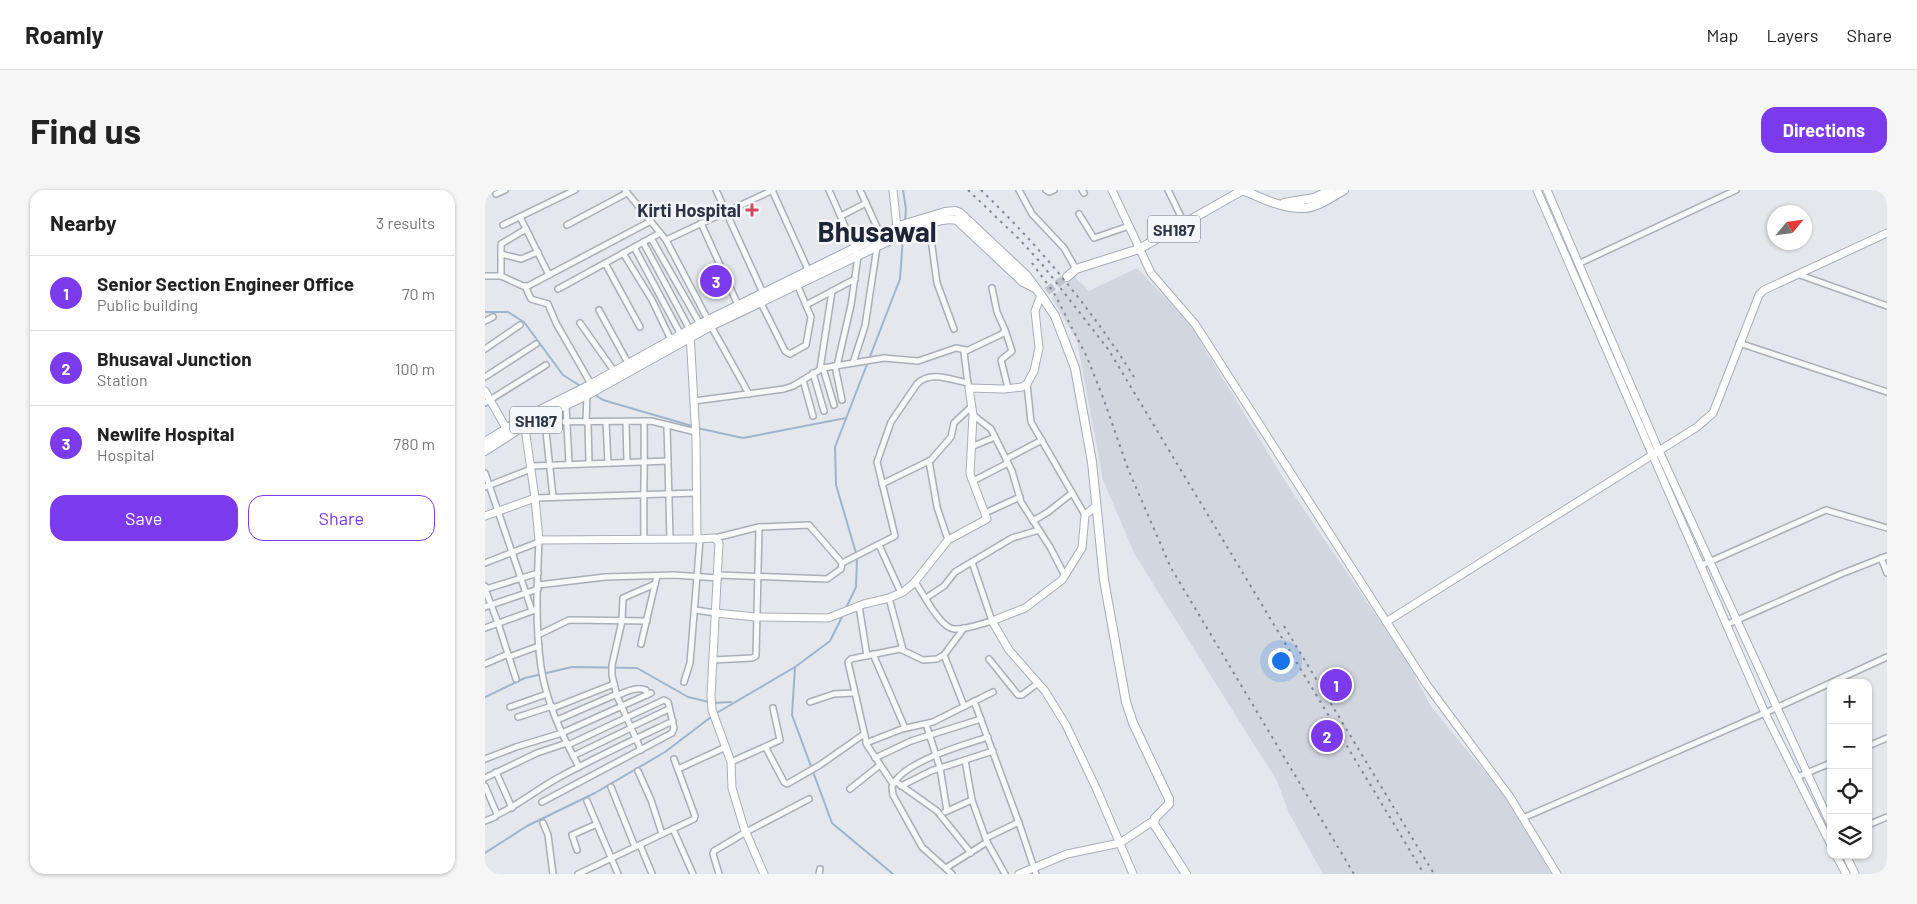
<!DOCTYPE html>
<meta charset="utf-8">
<style>
body{margin:0;font-family:Barlow,sans-serif;background:#f6f6f6;color:#222}
.controls{position:absolute;right:15px;bottom:15px;display:grid;overflow:hidden;border-radius:10px;box-shadow:0 1px 4px #0004}
.controls button{width:45px;height:45px;display:grid;place-items:center;padding:0;border:0;border-bottom:1px solid #e0e0e0;background:#fff;color:#222;font:25px sans-serif}
.compass{position:absolute;left:1282px;top:15px;width:45px;height:45px;border-radius:50%;background:#fff;box-shadow:0 1px 4px #0004;rotate:61deg}
.you{position:absolute;left:795px;top:470px;width:18px;height:18px;margin:-12px;border:4px solid #fff;border-radius:50%;background:#1a73e8;box-shadow:0 0 0 8px #1a73e833}
.badge{display:grid;place-items:center;width:32px;height:32px;border-radius:50%;background:#7c3aed;color:#fff;font-size:16px;font-weight:700}
.pin{position:absolute;translate:-50% -50%;border:2px solid #fff;box-shadow:0 1px 5px #0006}
.list{margin:0;padding:0;list-style:none}
h2{display:flex;justify-content:space-between;align-items:center;height:65px;margin:0;padding:0 20px;font-size:21px}
h2 small{font-size:16px;font-weight:400;color:#767676}
.list li{display:grid;grid-template-columns:32px 1fr auto;gap:15px;align-items:center;box-sizing:border-box;height:75px;padding:0 20px;border-top:1px solid #e0e0e0}
.list b{display:block;font-size:19px;white-space:nowrap}
.list p{margin:0;font-size:16px;white-space:nowrap;color:#767676}
.list em{font-size:16px;font-style:normal;color:#767676}
.actions{display:flex;gap:10px;padding:15px 20px}
.actions a{flex:1;padding:11px 0;border:1px solid #7c3aed;border-radius:15px;text-align:center;font-size:18px;color:#7c3aed}
.actions .main{background:#7c3aed;color:#fff}
.icon{flex:none;width:28px;height:28px;fill:none;stroke:currentColor;stroke-width:2;stroke-linecap:round;stroke-linejoin:round}
.map{position:relative;flex:none;width:1402px;height:684px;overflow:hidden;border-radius:15px}
header{display:flex;align-items:center;gap:30px;box-sizing:border-box;height:70px;padding:0 25px;background:#fff;border-bottom:1px solid #e0e0e0}
header strong{font-size:24px}
nav{display:flex;gap:28px;margin-inline-start:auto;font-size:18px}
.intro{display:flex;align-items:center;justify-content:space-between;box-sizing:border-box;height:120px;padding:0 30px}
h1{margin:0;font-size:35px}
.button{padding:12px 22px;border-radius:15px;background:#7c3aed;color:#fff;font-size:18px;font-weight:700}
main{display:flex;gap:30px;padding:0 30px}
aside{flex:1;background:#fff;border-radius:15px;box-shadow:0 1px 4px #0004}
.map>svg:first-child{display:block}
</style>
<header>
<strong>Roamly</strong>
<nav><a>Map</a><a>Layers</a><a>Share</a></nav>
</header>
<div class="intro"><h1>Find us</h1><a class="button">Directions</a></div>
<main>
<aside>
<h2>Nearby<small>3 results</small></h2>
<ul class="list">
<li><span class="badge">1</span><div><b>Senior Section Engineer Office</b><p>Public building</p></div><em>70 m</em></li>
<li><span class="badge">2</span><div><b>Bhusaval Junction</b><p>Station</p></div><em>100 m</em></li>
<li><span class="badge">3</span><div><b>Newlife Hospital</b><p>Hospital</p></div><em>780 m</em></li>
</ul>
<div class="actions"><a class="main">Save</a><a>Share</a></div>
</aside>
<div class="map">
<svg width="1402" height="684" viewBox="0 0 1402 684">
<rect width="100%" height="100%" fill="#e4e7ec"/>
<polygon fill="#d2d6de" points="652,78 704,133 807,302 920,468 947,518 1029,617 1066,684 838,684 804,623 792,591 650,365 618,290 592,151 567,108 589,86 604,101"/>
<g fill="none" stroke-linecap="round" stroke-linejoin="round">
<g stroke="#9fb4cc" stroke-width="2">
<polyline points="418,0 421,19 420,31"/>
<polyline points="0,122 23,122 39,132 78,185 97,197"/>
<polyline points="110,205 118,210 207,236"/>
<polyline points="212,238 258,248 361,228"/>
<polyline points="371,363 351,295 350,257 415,89 418,46"/>
<polyline points="361,418 371,397 372,368"/>
<polyline points="310,477 307,525 347,633 408,684"/>
<polyline points="0,507 40,488 87,477 152,478 203,507 224,512"/>
<polyline points="228,513 246,512"/>
<polyline points="230,524 310,477 345,451 358,425"/>
<polyline points="0,663 42,636 110,603 180,562 226,527"/>
</g>
<polyline stroke="#bfc3cb" stroke-width="8" stroke-dasharray="8 4" stroke-linecap="butt" points="562,101 582,87"/>
<defs>
<g id="street">
<polyline points="140,0 181,50 223,130"/>
<polyline points="231,0 278,103"/>
<polyline points="287,0 324,82"/>
<polyline points="344,0 373,66 366,115 352,176"/>
<polyline points="375,0 396,46"/>
<polyline points="534,0 547,24 579,58 591,79"/>
<polyline points="561,0 564,2 569,0"/>
<polyline points="597,0 599,3"/>
<polyline points="683,0 699,33"/>
<polyline points="11,4 20,0"/>
<polyline points="594,24 609,48 644,36"/>
<polyline points="356,26 381,13"/>
<polyline points="35,27 64,85"/>
<polyline points="216,33 253,115"/>
<polyline points="444,34 452,93 469,139"/>
<polyline points="18,35 90,0"/>
<polyline points="82,35 142,3"/>
<polyline points="166,48 215,134"/>
<polyline points="181,50 288,0"/>
<polyline points="158,52 205,140"/>
<polyline points="149,57 196,145"/>
<polyline points="138,63 167,110 186,150"/>
<polyline points="16,64 36,69 53,62"/>
<polyline points="120,73 155,137"/>
<polyline points="1093,74 1251,0"/>
<polyline points="1315,85 1402,116"/>
<polyline points="0,86 16,86 38,96 43,96 166,31"/>
<polyline points="16,86 16,54 41,39"/>
<polyline points="40,96 46,109 63,114 71,133 106,194"/>
<polyline points="73,99 175,43"/>
<polyline points="275,111 300,161 305,164 321,155 326,127 312,94"/>
<polyline points="321,115 370,89"/>
<polyline points="114,120 143,173"/>
<polyline points="0,131 8,127"/>
<polyline points="95,133 129,181"/>
<polyline points="226,136 264,204"/>
<polyline points="520,140 527,161 516,170 523,198"/>
<polyline points="1254,153 1402,202"/>
<polyline points="0,159 35,135"/>
<polyline points="368,173 380,136 392,57"/>
<polyline points="350,176 357,210"/>
<polyline points="338,178 349,215"/>
<polyline points="335,179 347,101"/>
<polyline points="328,183 339,221"/>
<polyline points="0,187 51,154"/>
<polyline points="318,190 328,226"/>
<polyline points="542,194 546,232 600,325"/>
<polyline points="483,195 479,162 517,144 520,140 512,122 507,98"/>
<polyline points="209,211 299,199 308,196 338,178 399,168 433,171 471,158 481,160"/>
<polyline points="0,213 61,175"/>
<polyline points="81,215 84,274"/>
<polyline points="488,225 506,239 527,281 536,312 565,357 580,386"/>
<path d="M159,231C160,271 158,310 159,349"/>
<polyline points="50,232 166,231 211,242"/>
<polyline points="60,232 68,307"/>
<polyline points="101,232 102,205"/>
<polyline points="103,232 104,273"/>
<polyline points="121,232 123,273"/>
<polyline points="141,232 142,272"/>
<polyline points="182,235 185,349"/>
<polyline points="486,257 510,247"/>
<polyline points="521,269 557,250"/>
<polyline points="444,271 452,317 463,350"/>
<polyline points="46,276 183,271"/>
<polyline points="0,283 47,421"/>
<polyline points="488,291 523,273"/>
<polyline points="397,294 446,270 466,247 469,233 487,216"/>
<polyline points="0,297 46,279"/>
<polyline points="50,308 212,303"/>
<polyline points="500,323 535,307"/>
<polyline points="548,331 563,322 587,303"/>
<polyline points="230,348 274,337 324,335 357,373 356,379 342,389 233,385"/>
<path d="M54,350C52,392 50,435 56,477C61,512 77,545 94,577"/>
<polyline points="394,355 416,403"/>
<polyline points="1396,368 1402,383"/>
<polyline points="0,373 54,352"/>
<path d="M357,373L410,346L392,272L406,232L432,194C445,180 467,190 483,193"/>
<polyline points="1215,376 1341,320 1402,338"/>
<path d="M430,392C438,403 455,438 469,439C481,440 495,434 507,431L487,372"/>
<polyline points="53,395 120,387 189,385 233,388"/>
<polyline points="0,396 1,399 53,383"/>
<polyline points="0,399 13,433 31,489"/>
<polyline points="404,408 418,460"/>
<polyline points="441,408 459,396 470,382 527,348 554,340"/>
<polyline points="374,416 382,466"/>
<polyline points="0,417 53,399"/>
<polyline points="210,420 231,423"/>
<polyline points="1241,435 1356,384 1402,366"/>
<polyline points="0,438 50,420"/>
<polyline points="53,445 84,430 162,431"/>
<polyline points="156,454 172,386"/>
<polyline points="388,464 420,538"/>
<polyline points="459,465 479,516"/>
<polyline points="24,467 54,456"/>
<polyline points="504,469 533,505 537,505 553,493"/>
<polyline points="228,470 267,468 271,466 274,337"/>
<polyline points="0,474 23,464"/>
<polyline points="199,492 205,473 215,349"/>
<path d="M132,506C141,501 152,496 161,500L162,505"/>
<polyline points="489,511 535,636 551,684"/>
<polyline points="325,512 349,504 369,503"/>
<polyline points="25,517 62,504"/>
<polyline points="68,518 129,494"/>
<polyline points="33,527 67,516"/>
<polyline points="72,530 132,504"/>
<polyline points="441,534 455,578 462,621"/>
<polyline points="146,537 184,519"/>
<polyline points="381,553 417,539 448,532 508,502"/>
<polyline points="1383,556 1402,548"/>
<polyline points="281,558 299,592 302,594 335,575 379,544"/>
<polyline points="156,560 132,506 127,485 127,475 137,431 138,408 170,394"/>
<polyline points="88,566 146,538"/>
<polyline points="390,568 426,551 496,529"/>
<polyline points="0,569 31,557 77,543 166,503"/>
<polyline points="480,570 487,610 502,652 520,684"/>
<polyline points="246,572 295,550 288,518"/>
<polyline points="193,579 241,557"/>
<polyline points="153,581 166,610 177,644"/>
<polyline points="11,582 27,618"/>
<polyline points="1312,587 1346,573"/>
<polyline points="0,588 52,563 82,553"/>
<polyline points="410,591 452,621 486,663"/>
<polyline points="408,594 382,555 363,472 366,469 415,459 438,470 452,469 459,465 479,438"/>
<polyline points="0,596 12,624 10,627 0,631"/>
<polyline points="416,596 446,581 508,561"/>
<polyline points="126,597 150,657"/>
<polyline points="365,599 395,575"/>
<polyline points="102,611 133,684"/>
<polyline points="57,612 187,543 189,538 183,512 179,510 83,555"/>
<polyline points="460,622 487,610"/>
<path d="M12,625C33,615 50,601 71,589C109,568 148,550 188,531"/>
<polyline points="1038,628 1280,523 1402,467"/>
<polyline points="58,633 63,645 68,684"/>
<polyline points="1383,635 1402,627"/>
<polyline points="188,639 208,684"/>
<polyline points="501,648 534,632"/>
<polyline points="155,655 167,684"/>
<polyline points="92,660 87,645 112,634"/>
<polyline points="461,678 502,652"/>
<polyline points="93,684 209,629 210,626 189,569"/>
<polyline points="234,684 228,664 229,661 261,642 324,609"/>
<polyline points="334,684 335,679"/>
<path d="M467,684L437,657L408,605L407,597C416,572 479,555 503,547"/>
</g>
<g id="secondary">
<polyline points="408,0 412,38"/>
<polyline points="627,0 666,83 710,134 942,495 1025,607 1072,684"/>
<polyline points="1052,0 1280,523 1346,655"/>
<polyline points="1062,0 1174,261 1346,635"/>
<polyline points="205,144 211,248 212,349 230,348 234,353 226,505 227,520 246,572 247,598 259,638 279,684"/>
<polyline points="0,201 21,238"/>
<polyline points="39,231 50,308 54,350 212,349"/>
<polyline points="611,316 600,325 597,358 577,390 540,418 507,431 524,460 560,501 581,535 612,600 648,684"/>
<polyline points="0,326 50,308"/>
<polyline points="231,423 271,427 343,428 379,414 404,408 418,402 429,393 463,350 502,329 485,284 488,225 484,198 519,199 537,197 542,194 549,181 554,158 550,121 556,105"/>
<polyline points="901,432 1212,237 1228,223 1274,105 1279,100 1402,43"/>
<polyline points="1351,665 1361,684"/>
<polyline points="1361,665 1370,684"/>
<polyline points="534,684 582,664 635,653 668,631"/>
</g>
<g id="primary">
<polyline points="799,13 829,8 846,0"/>
<path d="M582,87L591,79L654,59L758,0C776,8 796,18 817,18C831,19 848,6 859,0"/>
<polyline points="0,252 39,228 103,196 215,134 417,35 460,22 470,21 475,23 541,85 556,105 570,126 590,178 607,272 619,390 641,512 648,533 684,609 684,614 670,628 669,634 701,684"/>
<path d="M0,261L40,235L104,204L226,136L418,44C432,38 458,26 472,30L538,92L548,97"/>
</g>
</defs>
<use href="#street" stroke="#a9aeb7" stroke-width="8"/>
<use href="#secondary" stroke="#a9aeb7" stroke-width="9"/>
<use href="#primary" stroke="#a3abb8" stroke-width="10"/>
<use href="#street" stroke="#f7f8fa" stroke-width="5"/>
<use href="#secondary" stroke="#fff" stroke-width="7"/>
<use href="#primary" stroke="#fff" stroke-width="8"/>
<g stroke="#7d8696" stroke-width="2" stroke-dasharray="2.5 5" stroke-linecap="butt">
<polyline points="483,0 535,50 556,73 623,159 939,684"/>
<path d="M496,0C555,57 606,118 649,187"/>
<polyline points="547,73 569,103 602,167 619,210 643,279 686,378 869,684"/>
<polyline points="799,436 949,684"/>
</g>
</g>
<path fill="#d1495b" stroke="#f4f6f9" stroke-width="2" d="M264.5 12.5h5v5h5v5h-5v5h-5v-5h-5v-5h5z"/>
<g text-anchor="middle" dominant-baseline="central" stroke-width="5" stroke-linejoin="round" paint-order="stroke">
<g fill="#f4f6f9" stroke="#676e7b" stroke-width="1">
<rect x="663" y="25.5" width="52" height="27" rx="4"/>
<rect x="25" y="216.5" width="52" height="27" rx="4"/>
</g>
<g font-size="16" font-weight="bold" fill="#2b3445">
<text x="689" y="39">SH187</text>
<text x="51" y="230">SH187</text>
</g>
<g font-size="18" font-weight="bold" fill="#2b3445" stroke="#f4f6f9" text-anchor="end">
<text x="256" y="20">Kirti Hospital</text>
</g>
<g font-size="28" font-weight="bold" fill="#1d2536" stroke="#f4f6f9">
<text x="392" y="41">Bhusawal</text>
</g>
</g>
</svg>
<div class="controls">
<button>+</button>
<button>−</button>
<button><svg class="icon" aria-label="locate" viewBox="0 0 24 24"><circle cx="12" cy="12" r="6"/><path d="M12 2v4M12 18v4M2 12h4M18 12h4"/></svg></button>
<button><svg class="icon" aria-label="layers" viewBox="0 0 24 24"><path d="M12 4l9 5-9 5-9-5zM3 14l9 5 9-5"/></svg></button>
</div>
<svg class="compass" viewBox="-18 -18 36 36"><path d="M0-13l5 13h-10z" fill="#e53935"/><path d="M0 13l5-13h-10z" fill="#767676"/></svg>
<div class="you"></div>
<div class="pin badge" style="left:851px;top:495px">1</div>
<div class="pin badge" style="left:842px;top:546px">2</div>
<div class="pin badge" style="left:231px;top:91px">3</div>
</div>
</main>
